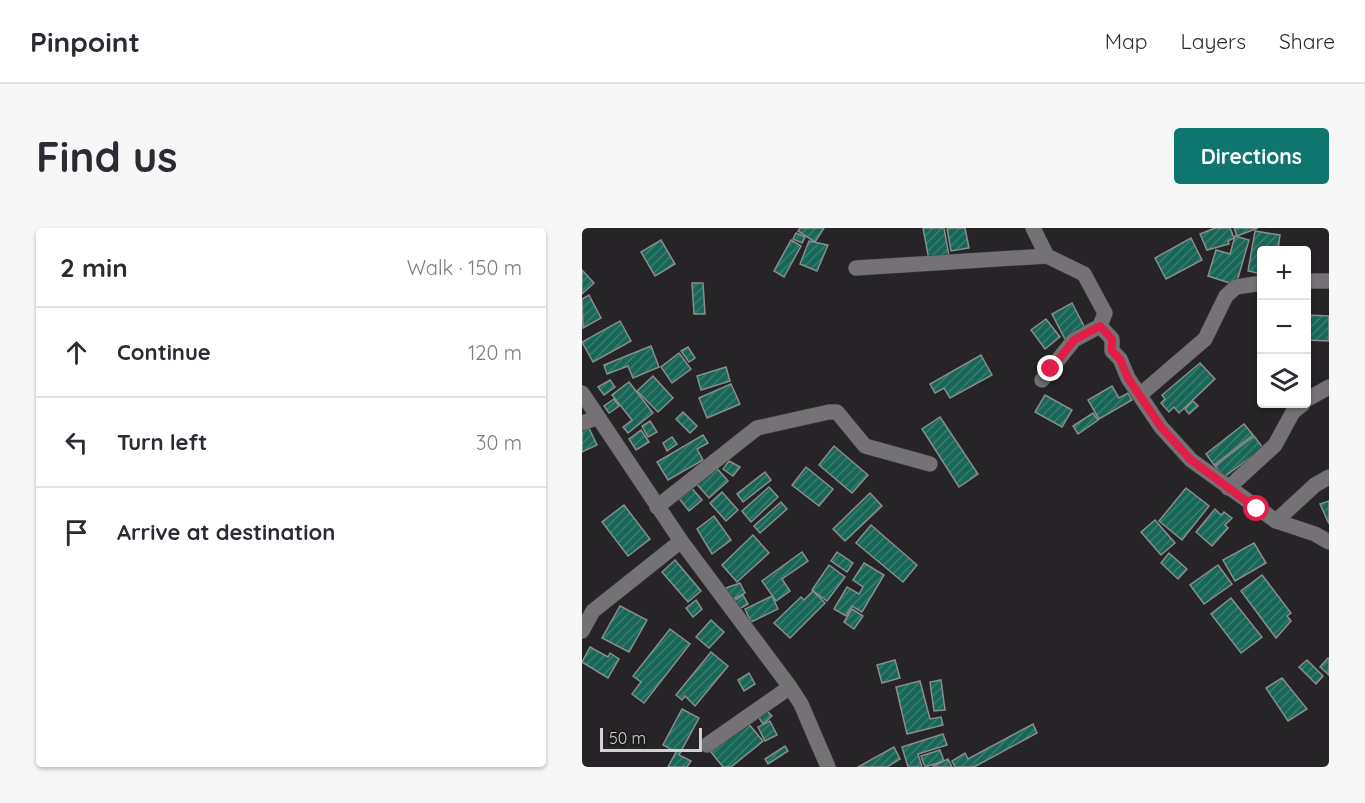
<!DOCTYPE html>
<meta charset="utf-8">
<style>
body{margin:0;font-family:Quicksand,sans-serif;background:#f7f7f7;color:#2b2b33}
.controls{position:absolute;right:18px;top:18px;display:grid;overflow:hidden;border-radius:6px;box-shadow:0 2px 4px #0004}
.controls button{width:54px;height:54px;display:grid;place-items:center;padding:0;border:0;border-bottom:2px solid #e1e1e2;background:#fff;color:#2b2b33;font:30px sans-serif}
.scale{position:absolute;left:18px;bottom:15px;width:102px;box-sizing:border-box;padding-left:6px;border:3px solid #d3d1d3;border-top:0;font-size:16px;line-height:21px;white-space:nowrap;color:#d3d1d3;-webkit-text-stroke:4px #1d1b1d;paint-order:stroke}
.stop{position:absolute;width:18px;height:18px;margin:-14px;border:4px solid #e11d48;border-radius:50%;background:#fff}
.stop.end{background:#e11d48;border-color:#fff;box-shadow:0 2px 6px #0008}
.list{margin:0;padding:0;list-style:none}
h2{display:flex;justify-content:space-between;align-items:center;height:78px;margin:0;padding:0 24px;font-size:26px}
h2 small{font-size:20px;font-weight:400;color:#7c7c81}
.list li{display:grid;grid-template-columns:39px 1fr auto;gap:18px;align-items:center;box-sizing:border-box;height:90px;padding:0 24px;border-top:2px solid #e1e1e2}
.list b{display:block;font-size:22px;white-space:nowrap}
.list em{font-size:20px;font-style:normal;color:#7c7c81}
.icon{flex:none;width:33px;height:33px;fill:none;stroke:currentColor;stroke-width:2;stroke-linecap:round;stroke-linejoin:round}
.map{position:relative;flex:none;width:747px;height:539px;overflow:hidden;border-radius:6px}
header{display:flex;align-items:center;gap:36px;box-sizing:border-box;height:84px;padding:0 30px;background:#fff;border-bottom:2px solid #e1e1e2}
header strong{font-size:28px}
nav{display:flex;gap:33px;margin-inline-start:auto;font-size:21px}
.intro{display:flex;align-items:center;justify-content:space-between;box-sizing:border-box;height:144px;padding:0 36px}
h1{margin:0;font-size:42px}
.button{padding:15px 27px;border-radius:6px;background:#0f766e;color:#fff;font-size:21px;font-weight:700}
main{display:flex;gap:36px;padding:0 36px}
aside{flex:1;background:#fff;border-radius:6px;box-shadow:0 2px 4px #0004}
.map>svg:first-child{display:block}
</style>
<header>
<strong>Pinpoint</strong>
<nav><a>Map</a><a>Layers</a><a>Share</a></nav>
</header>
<div class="intro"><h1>Find us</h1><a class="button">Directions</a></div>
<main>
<aside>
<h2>2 min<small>Walk · 150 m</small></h2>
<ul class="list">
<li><svg class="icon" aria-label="ahead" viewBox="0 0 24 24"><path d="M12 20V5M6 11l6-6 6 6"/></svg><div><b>Continue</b></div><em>120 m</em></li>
<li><svg class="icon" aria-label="left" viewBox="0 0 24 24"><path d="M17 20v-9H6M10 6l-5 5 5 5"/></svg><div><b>Turn left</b></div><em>30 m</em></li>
<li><svg class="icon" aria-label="arrive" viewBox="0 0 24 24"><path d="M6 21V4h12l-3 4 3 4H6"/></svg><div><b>Arrive at destination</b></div></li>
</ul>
</aside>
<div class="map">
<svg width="747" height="539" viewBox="0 0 747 539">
<defs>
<pattern id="building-hatch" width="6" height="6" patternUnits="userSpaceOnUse" patternTransform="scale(1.5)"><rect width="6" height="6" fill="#186758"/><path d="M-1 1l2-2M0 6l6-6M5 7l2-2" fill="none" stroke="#397c6f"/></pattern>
</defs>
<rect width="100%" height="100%" fill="#272427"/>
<g fill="url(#building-hatch)" stroke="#898e8c" stroke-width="1.5">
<polygon points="218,0 242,0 233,14 216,3"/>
<polygon points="341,0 362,0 367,28 347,32"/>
<polygon points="365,0 383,0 387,20 369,23"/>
<polygon points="633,0 648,0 652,10 646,13 647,16 625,22 618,6"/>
<polygon points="652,0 676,0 655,8"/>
<polygon points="673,3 698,7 696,22 680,22 680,46 666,43"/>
<polygon points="214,5 223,9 220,15 211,11"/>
<polygon points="653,8 667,12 654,57 626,48 634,22 648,26"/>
<polygon points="609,10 620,32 584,51 573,30"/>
<polygon points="79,12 93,36 73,48 59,24"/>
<polygon points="209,12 219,18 202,49 192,43"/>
<polygon points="227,13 246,17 235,43 218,36"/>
<polygon points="0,42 12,55 0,66"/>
<polygon points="110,55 121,55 123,86 112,86"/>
<polygon points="7,67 19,90 1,100 0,71"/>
<polygon points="490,75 504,102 484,113 470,86"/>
<polygon points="724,87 747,88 747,113 724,112"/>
<polygon points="464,91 478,109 463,121 449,102"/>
<polygon points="38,93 49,113 11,134 0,114"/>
<polygon points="69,118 77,139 51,150 46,138 25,146 22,137"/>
<polygon points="106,119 113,130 107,134 99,123"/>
<polygon points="97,125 109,141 90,155 79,139"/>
<polygon points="399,127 410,147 368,170 362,160 353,165 348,156"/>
<polygon points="618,135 633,151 597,185 592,179 587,184 579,175 583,171 580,167"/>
<polygon points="144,139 148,153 119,162 115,148"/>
<polygon points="71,148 91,170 76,184 55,163"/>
<polygon points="28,152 33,159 22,167 16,159"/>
<polygon points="47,154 71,185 46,205 41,199 50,192 30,167"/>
<polygon points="149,156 158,176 125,190 117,170"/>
<polygon points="530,158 537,170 546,165 550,172 517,191 506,172"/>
<polygon points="463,167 490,182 480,199 453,184"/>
<polygon points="32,171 37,178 27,185 22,178"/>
<polygon points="611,173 616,178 607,186 603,181"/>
<polygon points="101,184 115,198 108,205 94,191"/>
<polygon points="511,185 516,192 496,206 491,198"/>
<polygon points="358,189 396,246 377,259 340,201"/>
<polygon points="68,193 75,204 66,209 60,198"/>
<polygon points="4,194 15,217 0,224 0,196"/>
<polygon points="662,196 671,207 632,237 624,226"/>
<polygon points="59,202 67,214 54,222 47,211"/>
<polygon points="121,207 126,215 115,221 121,232 86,252 75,234"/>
<polygon points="672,208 681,220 642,249 633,238"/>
<polygon points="90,209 95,216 85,223 81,215"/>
<polygon points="252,218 286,247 270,265 237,237"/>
<polygon points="147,233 158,239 151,248 141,241"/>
<polygon points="131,236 146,253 127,270 112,253"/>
<polygon points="224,239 251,261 237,278 210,257"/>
<polygon points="183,244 189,252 161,274 155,266"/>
<polygon points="107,257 120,272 107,283 95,268"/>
<polygon points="187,259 196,269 169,294 160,283"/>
<polygon points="604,260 627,278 600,312 577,293"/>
<polygon points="140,264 156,282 144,293 128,275"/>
<polygon points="288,265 300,278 263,313 251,301"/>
<polygon points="747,273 747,296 738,276"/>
<polygon points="199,274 205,281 178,305 172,298"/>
<polygon points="42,277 68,311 46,328 20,294"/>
<polygon points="633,281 639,287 642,284 650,290 643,297 646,300 630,318 614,304"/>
<polygon points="132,288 149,312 130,326 115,301"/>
<polygon points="573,292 593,315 579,327 559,304"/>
<polygon points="289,297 335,337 321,354 274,315"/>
<polygon points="171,307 187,325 155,354 140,337"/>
<polygon points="672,315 684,335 653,353 641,332"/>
<polygon points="220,324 226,333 200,351 208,363 194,373 180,353"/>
<polygon points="255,324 271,335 265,344 249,333"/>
<polygon points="587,325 605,341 596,351 579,335"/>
<polygon points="93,332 119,363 106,374 80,344"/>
<polygon points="282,335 302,347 280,384 270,378 264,388 252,381 265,359 277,366 281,359 271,352"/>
<polygon points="247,337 263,349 245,373 230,362"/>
<polygon points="636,337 650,356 622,376 608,357"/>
<polygon points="680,347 709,385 705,388 709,393 694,410 659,363"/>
<polygon points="158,355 163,365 150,372 144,360"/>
<polygon points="231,363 243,375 208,410 192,395 219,369 222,372"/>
<polygon points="161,367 166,376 157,381 152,373"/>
<polygon points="190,368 196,381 169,394 163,381"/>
<polygon points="649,370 680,409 659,425 629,386"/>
<polygon points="114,372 120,381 111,389 104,380"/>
<polygon points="38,378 65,392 47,424 20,410"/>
<polygon points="270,381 281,388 272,401 262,394"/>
<polygon points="129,392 142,404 127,420 114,409"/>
<polygon points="88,401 108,416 62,475 50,466 59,454 51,448"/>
<polygon points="8,419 26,429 28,425 37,431 26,450 0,434"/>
<polygon points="129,424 146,438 113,478 103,468 100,472 94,467"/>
<polygon points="746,430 747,430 747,447 738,439"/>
<polygon points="313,432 318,450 300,455 295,437"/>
<polygon points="725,432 741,448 734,456 717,439"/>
<polygon points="167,445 173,456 162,463 156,452"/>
<polygon points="700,450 725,481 706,493 684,460"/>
<polygon points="359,452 363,482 352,483 348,454"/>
<polygon points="338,453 348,491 359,489 361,497 325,506 314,459"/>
<polygon points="100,481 117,490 97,527 109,533 105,539 86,539 94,524 81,517"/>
<polygon points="185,483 190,488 181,496 177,490"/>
<polygon points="188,493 195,507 183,513 176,499"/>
<polygon points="165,494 181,513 149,539 141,539 129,524"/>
<polygon points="451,496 455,505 392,539 373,539 370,533 383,525 386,531"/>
<polygon points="361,506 365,517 336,526 340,539 326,539 320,519"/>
<polygon points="203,518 206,523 186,536 183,531"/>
<polygon points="312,519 318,531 305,539 276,539"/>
<polygon points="358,522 362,533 343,539 339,528"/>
<polygon points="366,531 370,539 350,539"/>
</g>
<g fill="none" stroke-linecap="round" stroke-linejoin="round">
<defs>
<g id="minor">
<polyline points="451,0 465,28 502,46 523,85 518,98 530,111 530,123 538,131 546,150 579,199 609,232 694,293 733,306 747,314"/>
<polyline points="274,40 465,28"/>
<polyline points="724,53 747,53"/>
<polyline points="460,152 492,112 518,98"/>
<polyline points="0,165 99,313 208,459 219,476 246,539"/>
<polyline points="559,166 623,111 644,68 654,59 680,55"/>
<polyline points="724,172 747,159"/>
<polyline points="0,195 15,190"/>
<polyline points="646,260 693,217 711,184 721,176"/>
<polyline points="75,279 175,200 247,184 255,184 283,218 348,236"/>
<polyline points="694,293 733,257 747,249"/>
<polyline points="0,403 11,383 99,313"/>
<polyline points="125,517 208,459"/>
</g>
</defs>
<use href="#minor" stroke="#434043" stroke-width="16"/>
<use href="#minor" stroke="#747275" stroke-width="15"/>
</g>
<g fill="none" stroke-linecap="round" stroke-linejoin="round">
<polyline stroke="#e11d48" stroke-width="8" points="469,141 492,112 518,98 530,111 530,123 538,131 546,150 579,199 609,232 675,281"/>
</g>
</svg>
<div class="controls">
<button>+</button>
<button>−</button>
<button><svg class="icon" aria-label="layers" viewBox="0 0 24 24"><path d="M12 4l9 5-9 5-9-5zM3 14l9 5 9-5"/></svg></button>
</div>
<div class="scale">50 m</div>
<div class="stop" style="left:675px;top:281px"></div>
<div class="stop end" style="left:469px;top:141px"></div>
</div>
</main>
